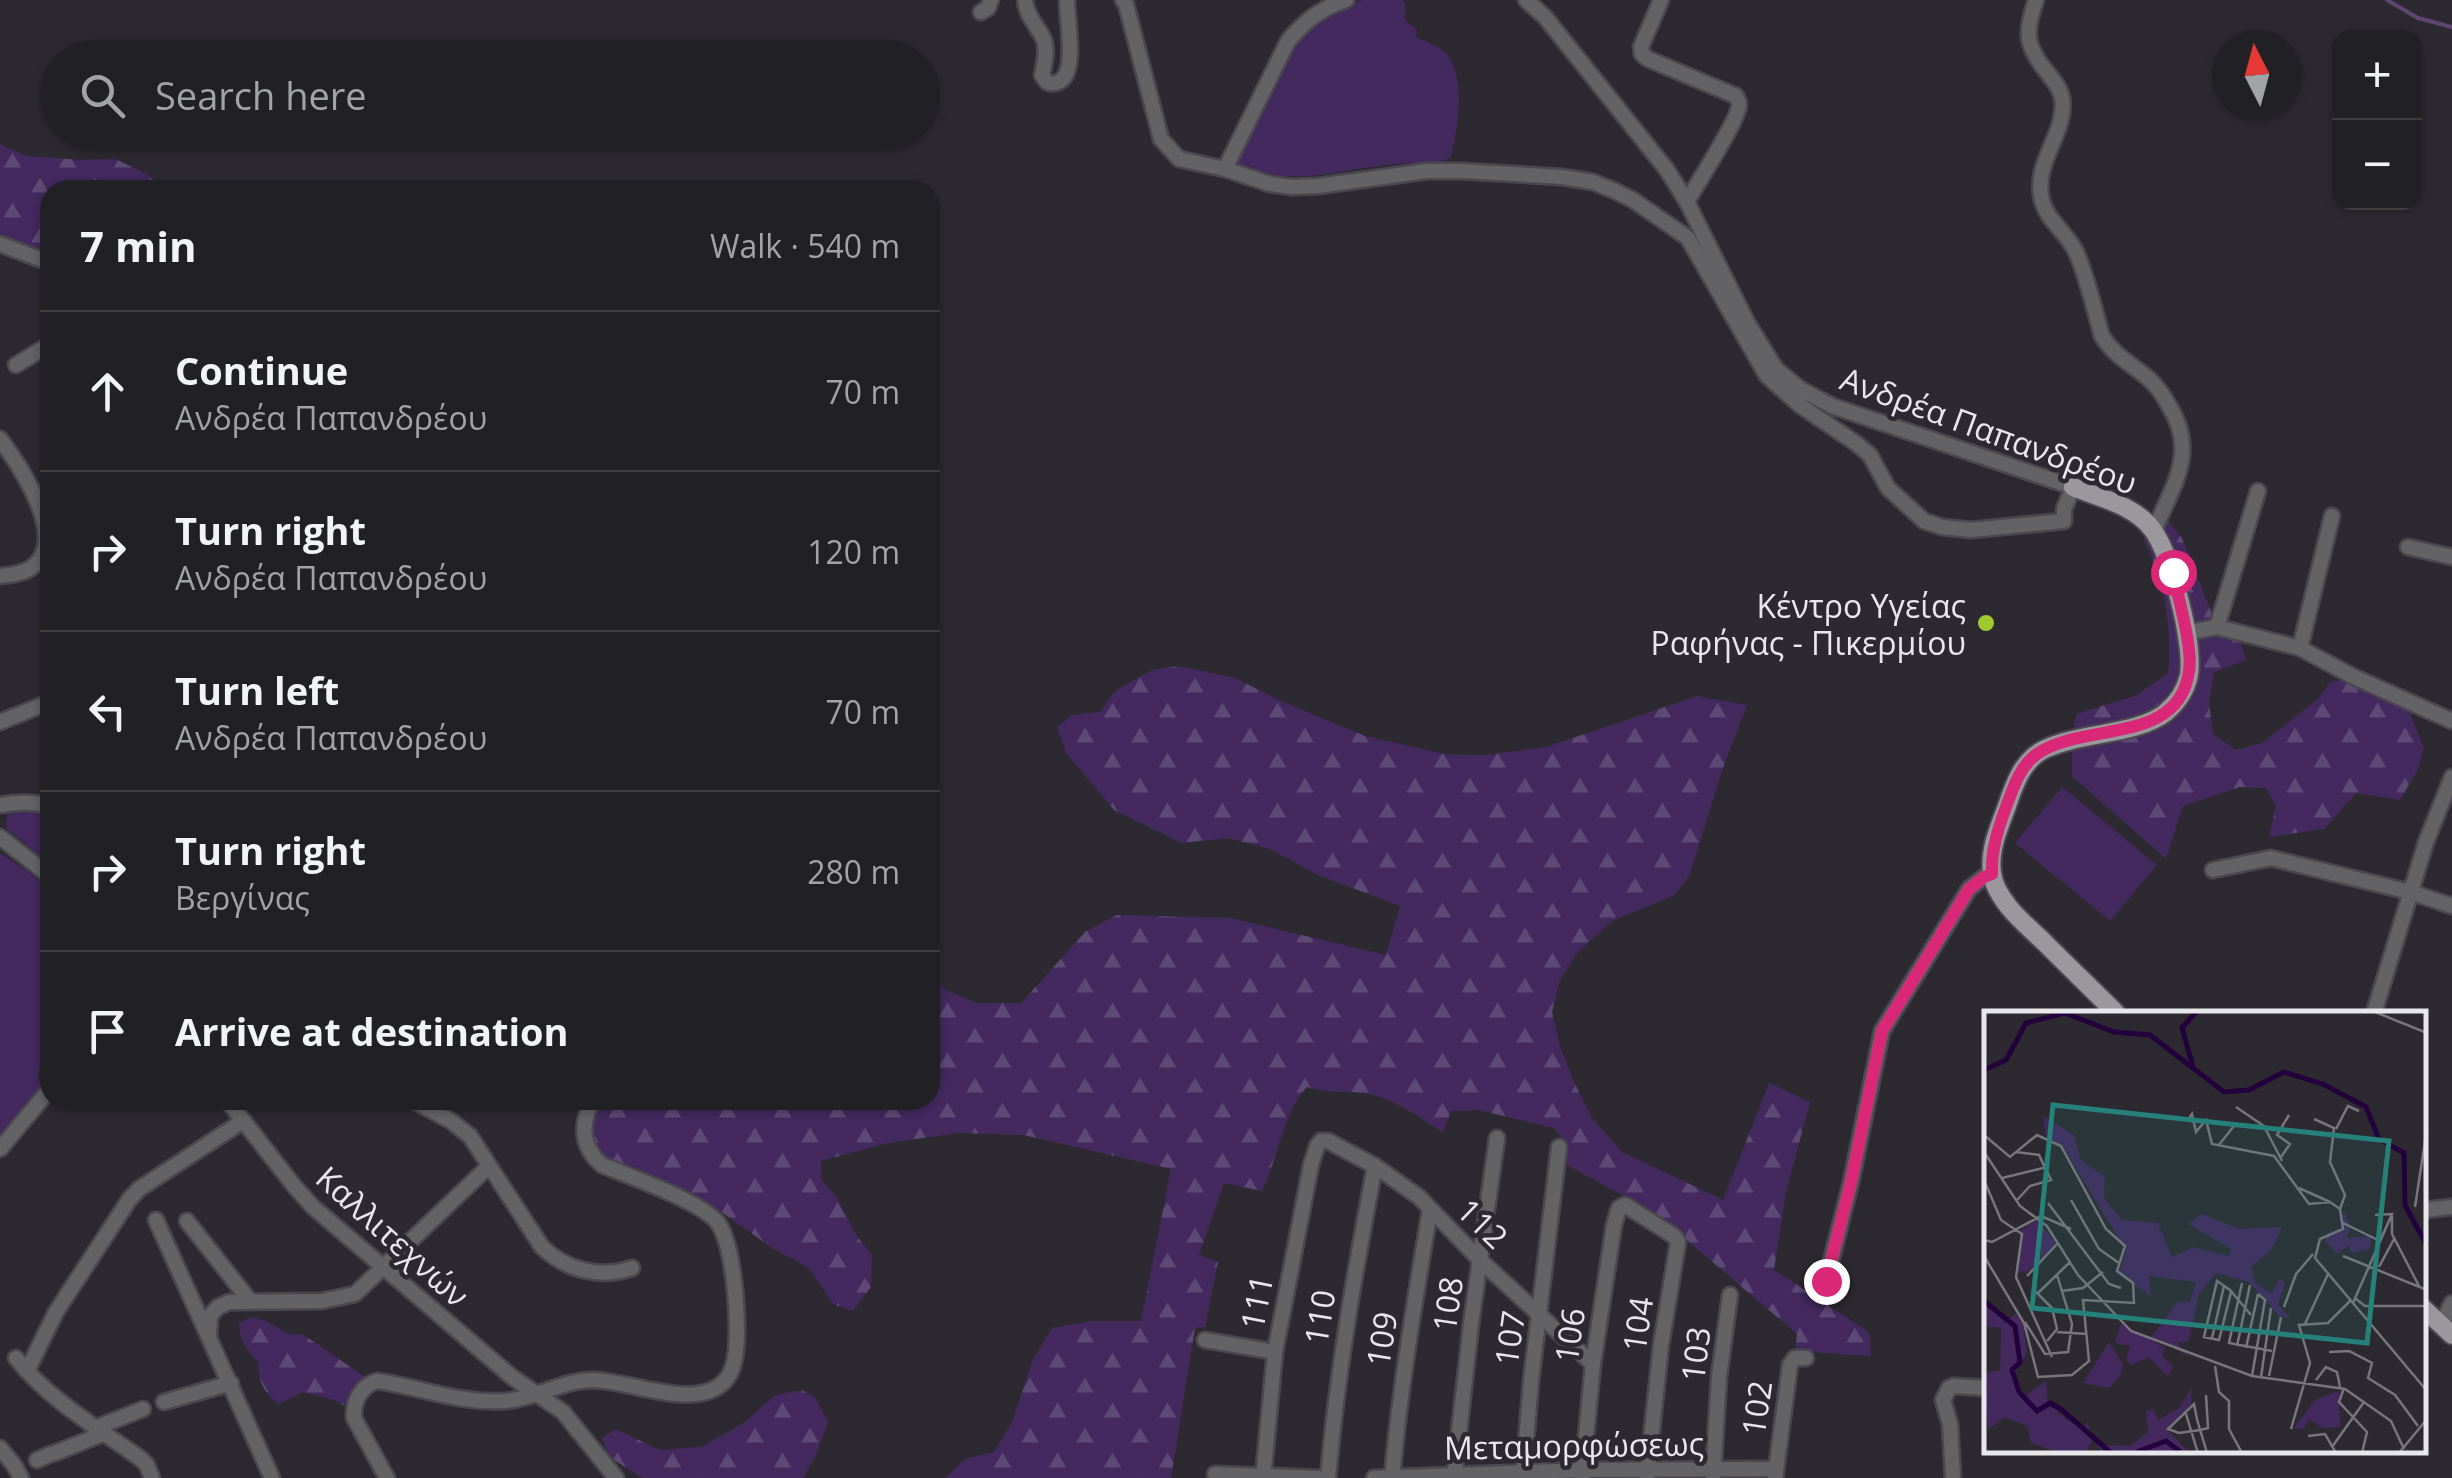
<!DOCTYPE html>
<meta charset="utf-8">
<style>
body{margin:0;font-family:"Open Sans",sans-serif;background:#29282c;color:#f1f3f6}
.controls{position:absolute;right:30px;top:30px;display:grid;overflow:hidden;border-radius:20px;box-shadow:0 2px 8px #0004}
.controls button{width:90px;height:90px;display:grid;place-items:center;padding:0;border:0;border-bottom:2px solid #3e3e41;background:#212024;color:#f1f3f6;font:50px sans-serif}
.compass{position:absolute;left:2212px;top:30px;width:90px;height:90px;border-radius:50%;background:#212024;box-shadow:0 2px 8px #0004;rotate:354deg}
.stop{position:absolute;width:30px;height:30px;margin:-22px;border:8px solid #db2777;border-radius:50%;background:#fff}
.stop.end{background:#db2777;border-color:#fff;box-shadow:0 2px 10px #0008}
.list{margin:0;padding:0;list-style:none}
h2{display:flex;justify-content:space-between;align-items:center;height:130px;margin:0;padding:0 40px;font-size:42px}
h2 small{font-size:32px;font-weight:400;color:#a2a3a6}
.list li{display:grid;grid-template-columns:65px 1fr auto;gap:30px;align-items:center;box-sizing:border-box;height:160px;padding:0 40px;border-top:2px solid #3e3e41}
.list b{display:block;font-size:38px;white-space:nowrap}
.list p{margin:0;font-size:32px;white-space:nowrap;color:#a2a3a6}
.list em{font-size:32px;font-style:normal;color:#a2a3a6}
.icon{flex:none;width:55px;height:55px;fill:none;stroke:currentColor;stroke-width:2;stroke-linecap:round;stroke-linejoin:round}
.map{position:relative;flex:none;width:2452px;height:1478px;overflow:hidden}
.search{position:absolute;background:#212024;box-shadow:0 2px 8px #0004;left:40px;top:40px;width:900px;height:110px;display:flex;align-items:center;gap:25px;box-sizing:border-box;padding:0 35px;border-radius:55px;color:#a2a3a6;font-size:38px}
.panel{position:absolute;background:#212024;box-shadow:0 2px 8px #0004;left:40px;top:180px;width:900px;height:930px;border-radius:30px}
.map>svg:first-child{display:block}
</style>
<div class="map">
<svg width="2452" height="1478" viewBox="0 0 2452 1478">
<defs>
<pattern id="forest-firs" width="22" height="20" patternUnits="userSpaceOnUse" patternTransform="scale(2.5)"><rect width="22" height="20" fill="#43295e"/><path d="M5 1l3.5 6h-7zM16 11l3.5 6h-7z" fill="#5e4875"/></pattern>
</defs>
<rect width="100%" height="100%" fill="#2c2a30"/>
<g fill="#43295e">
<path d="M1363,0H1402L1405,3V20L1417,30L1416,37C1428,42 1443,47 1450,59C1465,86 1458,128 1451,157L1443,161C1425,163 1406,163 1388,165C1327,171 1294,189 1234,162L1271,78L1307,25L1344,4Z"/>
<polygon points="2062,787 2157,865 2110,921 2015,843"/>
<polygon points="33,809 50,812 50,864 7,829 6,822 8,814 17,810"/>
<path d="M0,853L30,873L50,891V1059C41,1064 37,1070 38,1080L45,1086L0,1141Z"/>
</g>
<g fill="url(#forest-firs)">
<polygon points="0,144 26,156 82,160 115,159 147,174 166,190 50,190 50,258 0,240"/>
<path d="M2164,516L2182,538L2217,627L2238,633L2246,660L2214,672L2209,703L2213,734L2236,750L2262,743L2319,698L2330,682L2354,677L2404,699L2424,748L2417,771L2400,800L2356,793L2324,829L2269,837L2276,806L2266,788L2240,787L2183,806L2166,859L2072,776V738L2076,714L2137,695L2168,673C2173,626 2164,581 2143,538L2154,531Z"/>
<path d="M1178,666L1235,678L1283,702L1365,736L1444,754L1486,755L1546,747L1697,696L1747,705L1723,768L1690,874L1675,895L1612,921L1578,952L1560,980L1552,1012L1560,1046L1574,1082L1592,1118L1622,1152L1723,1200L1769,1083L1810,1102L1786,1192L1774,1270L1869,1332L1871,1356L1795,1351L1797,1334L1683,1237L1624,1196L1563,1163L1566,1144L1554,1128L1478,1110L1451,1111L1443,1132C1418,1117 1393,1097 1363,1093C1344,1091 1325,1093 1307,1087C1283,1112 1278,1159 1262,1191L1224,1183L1199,1255L1218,1262L1205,1327L1195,1328L1171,1478H945L965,1459L994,1452L1013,1420L1032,1361L1052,1328L1090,1321H1141L1171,1169L1023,1135L957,1133L883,1144L821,1161V1179L836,1196L856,1235L872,1255L871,1287L853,1311L833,1304L809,1268L772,1248L720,1211L605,1158C586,1135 590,1127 598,1100H930V971L945,990L977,1003H1021L1086,931L1117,915L1230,918L1386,955L1400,906L1318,875L1270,849L1228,838L1181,843L1114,810L1066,753L1057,727L1072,715L1100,712L1115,691L1152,670Z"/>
<path d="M252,1317L268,1322L288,1334L304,1335L365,1377L355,1391L348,1408L334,1400L303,1392L279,1404C263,1392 259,1382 258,1362C246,1350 240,1340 239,1323Z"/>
<polygon points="802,1390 815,1397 828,1422 815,1457 803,1478 642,1478 608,1456 602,1438 616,1429 659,1450 701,1447 745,1422 775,1395"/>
</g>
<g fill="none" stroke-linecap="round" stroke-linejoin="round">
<polyline stroke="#5e4670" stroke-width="4" points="2387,0 2418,18 2452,27"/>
<defs>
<g id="minor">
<path d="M1025,0C1026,16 1038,26 1044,40C1048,52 1044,64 1042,75C1046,81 1046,84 1055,83C1080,79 1066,17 1067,0"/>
<polyline points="1123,0 1126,4 1161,139 1179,159 1225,169 1270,184 1292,187 1318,186 1427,171 1462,171 1562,177 1593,182 1615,191 1633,200 1688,238 1767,376 1801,406 1857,444 1870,455 1888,488 1924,521 1942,527 1971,530 2064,521 2064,509 2073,487 1832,406 1800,389 1776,369 1748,324 1687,202 1667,170 1545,17 1526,0"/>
<path d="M1661,0L1641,47L1642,54L1648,59L1736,96C1737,99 1739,101 1739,104C1740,118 1696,185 1687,202"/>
<path d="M2036,0C2025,32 2025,45 2046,71C2053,80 2060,87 2062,98C2068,130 2035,160 2041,195C2044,220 2068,232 2077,254C2088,280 2094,309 2102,336C2114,356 2132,364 2149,379C2157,386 2163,395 2168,404C2199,452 2173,484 2154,531"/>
<polyline points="981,12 988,8 991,0"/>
<path d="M1225,169L1288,41C1305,21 1321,8 1346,0"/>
<polyline points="0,244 50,263"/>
<polyline points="16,365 50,344"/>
<path d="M0,439C20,466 71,541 31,568C22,574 10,575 0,576"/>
<polyline points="2408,547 2452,557"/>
<polyline points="2217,627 2258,491"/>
<polyline points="2185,633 2217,627 2300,648 2354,677 2452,721"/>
<polyline points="2300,648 2332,516"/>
<polyline points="0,722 50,702"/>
<path d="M0,805C17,802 33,801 50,806"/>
<polyline points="0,837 50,876"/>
<polyline points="2213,870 2271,858 2410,892 2452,906"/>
<polyline points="2374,1013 2426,842 2452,777"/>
<polyline points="227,1100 295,1187 313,1207 512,1377 563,1412 616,1478"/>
<path d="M412,1100L451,1121L470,1136L542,1247C566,1270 600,1279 632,1268"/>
<polyline points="0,1149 50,1089"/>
<polyline points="2424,1210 2452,1207"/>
<polyline points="156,1220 272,1478"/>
<polyline points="187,1221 250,1301"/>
<polyline points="1826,1281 1851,1182 1882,1031 1969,889 1984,877 1992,874"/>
<polyline points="2441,1325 2452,1303"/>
<polyline points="209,1337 210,1316 218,1307 229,1302 322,1301 355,1294 489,1166"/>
<polyline points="1205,1340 1275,1352"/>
<path d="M16,1358C49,1400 98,1428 141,1459L147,1465L152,1478"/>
<polyline points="27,1371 56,1312 129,1200 139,1189 243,1121"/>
<polyline points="164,1402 231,1383"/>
<polyline points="95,1428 143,1409"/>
<polyline points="0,1448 14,1465 21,1478"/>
<polyline points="55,1453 105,1433"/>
<polyline points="37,1460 51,1454"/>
<polyline points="1215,1474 1319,1478"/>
<polyline points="1713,1477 1719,1377 1730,1295"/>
<path d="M387,1478L354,1418C353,1401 361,1386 377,1381C420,1387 460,1404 505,1401C535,1399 563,1380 593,1380C629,1381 682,1405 714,1389C724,1384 730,1376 733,1366C742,1338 735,1247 718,1223C702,1202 629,1176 602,1165C580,1146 581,1125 592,1100"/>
<polyline points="1263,1478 1275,1352 1311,1165 1317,1146 1321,1141 1328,1141 1375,1166 1419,1197 1481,1261 1593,1364"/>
<path d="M1328,1478C1337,1373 1355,1270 1375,1166"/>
<polyline points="1374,1478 1583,1470 1775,1469"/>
<path d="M1392,1478C1400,1388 1415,1299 1430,1210"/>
<polyline points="1454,1478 1471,1324 1497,1138"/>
<polyline points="1523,1478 1531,1381 1559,1147"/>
<polyline points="1582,1478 1593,1364 1614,1225 1619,1208 1625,1205 1674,1236 1678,1242 1661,1345 1647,1478"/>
<polyline points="1775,1478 1790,1365 1795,1358 1806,1358"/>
<polyline points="1953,1478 1950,1424 1943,1400 1949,1388 1953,1386 1987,1388"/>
</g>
<g id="major">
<path d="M2073,487C2100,498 2134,505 2152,529C2171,553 2194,645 2189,675C2186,690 2177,703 2165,713C2137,735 2079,732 2043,750C2022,761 2014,785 2007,806C1999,827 1989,850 1992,872C1993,884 2001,897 2008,906C2019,920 2033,931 2046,944C2069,967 2093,990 2116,1013"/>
<polyline points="2424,1309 2452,1335"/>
</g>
</defs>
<use href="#minor" stroke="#4a484e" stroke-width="19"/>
<use href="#major" stroke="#4a484e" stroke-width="22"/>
<use href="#minor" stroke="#636265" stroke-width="14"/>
<use href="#major" stroke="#9a979d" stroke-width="18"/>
</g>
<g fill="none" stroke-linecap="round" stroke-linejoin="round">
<path stroke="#db2777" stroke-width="12" d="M1826,1281L1851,1182L1882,1031L1969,889L1984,877L1992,874C1991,850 1998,829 2006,807C2013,788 2020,766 2037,754C2084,721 2179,746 2189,671C2193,646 2178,599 2173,572"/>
</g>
<circle fill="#9eca2f" stroke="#2c2a30" stroke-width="4" cx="1986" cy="623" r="10"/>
<g text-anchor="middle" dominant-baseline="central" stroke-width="9" stroke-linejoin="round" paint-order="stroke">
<g font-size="32" fill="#e8e7eb" stroke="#2c2a30">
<text transform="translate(1989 430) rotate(20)">Ανδρέα Παπανδρέου</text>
<text transform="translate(1483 1223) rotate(44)">112</text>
<text transform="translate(393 1236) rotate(42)">Καλλιτεχνών</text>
<text transform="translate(1256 1302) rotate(-79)">111</text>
<text transform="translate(1447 1304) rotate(-82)">108</text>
<text transform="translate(1319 1317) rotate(-81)">110</text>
<text transform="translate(1637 1324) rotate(-82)">104</text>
<text transform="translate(1569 1335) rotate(-82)">106</text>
<text transform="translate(1509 1338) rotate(-82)">107</text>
<text transform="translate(1381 1339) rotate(-81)">109</text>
<text transform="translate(1695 1354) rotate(-83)">103</text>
<text transform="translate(1756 1408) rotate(-82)">102</text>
<text transform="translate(1574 1445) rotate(-1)">Μεταμορφώσεως</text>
</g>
<g font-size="32" fill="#e8e7eb" stroke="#2c2a30" text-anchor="end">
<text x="1966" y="605">Κέντρο Υγείας<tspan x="1966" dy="37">Ραφήνας - Πικερμίου</tspan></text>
</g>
</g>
<g transform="translate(1984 1011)">
<rect width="442" height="442" fill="#2c2a30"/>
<path d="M53,209L72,232L44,260L33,261L37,219ZM0,376L6,378V394H22L38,408L64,395L73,399L74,417L83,416L86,422L75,442L47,432L43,415L20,406L4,419Z" fill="#43295e"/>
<path d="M59,105L90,124L97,149L121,166L120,187L138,209L174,212L188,246L209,236L245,245L247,238L204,213L217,203L256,218L298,216L288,238L267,256L271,271L287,283L296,268L301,271L294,294L306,307L295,305L265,271L232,262L215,283L204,331H193L204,345L167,326L194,291H206L212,271L165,265L167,286L135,262L142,240L78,134L62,126ZM360,199L367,217L362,227L388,225L386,238L368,242L364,234L353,243L341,230L343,222L356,218ZM0,287L21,312L32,302L39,312L43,341L28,367L39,387L62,369L64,395L56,404L38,408L22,394H6L0,362L16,359L17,317L0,315ZM137,312L181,337L178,344L189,356L183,365L165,346L147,354L142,349L146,335L131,332ZM125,331L139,354L136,365L125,377L99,372ZM208,376L207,393L183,418L205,442H119L112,434L146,435L164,421L162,400L170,399L174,409L195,397ZM355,380L356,416L339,417L325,408L319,418L310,417L331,389ZM70,400L96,417L104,413L108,431L100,442H75L85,420L75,419Z" fill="#43295e"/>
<path fill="none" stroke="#23013c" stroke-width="5" d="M209,56L198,17L212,1M0,59L22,49L42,12L81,2L130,21L166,24L240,81L265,79L300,61L339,73L382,96L395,128L420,142L421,194L443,235M0,290L31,315L36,351L28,359L35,381L53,400L66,392L77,398L127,442M150,442L182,430L198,442"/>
<path fill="none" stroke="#77767b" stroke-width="2.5" d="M391,1L443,22M252,96L280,115L298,150M330,108L350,117L346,151L361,184L356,198M203,110L208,103L212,121L222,109L228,133L290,145L325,193L346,191M352,118L364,95L375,100M0,124L26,146L53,124L77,135L122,218L141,235L133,260L149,272L150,292L99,289L105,350L88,364L54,366L40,312L0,245M234,135L250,115H276M0,141L36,195L63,215L94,264L147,320L268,365L361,378L407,410L420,438M32,141L55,144L67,169L46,175L33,189M297,146L306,133L293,124L305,104M18,167L63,156M0,169L17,209L38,223L32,266L68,346M315,177L346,191M87,189L115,238L135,252M346,191L356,198L359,218L336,228L331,247L443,380M64,192L125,273L137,277M431,196L443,117M408,205V223L436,277M359,212L396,230M0,229L8,231L57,205L87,218M359,245L443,279M395,256L410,228M43,265L74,232M258,272L245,332L288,340M78,280L99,277L119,261M52,281L68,297L73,318L63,330M247,281L235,329L220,326L233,270L246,279L267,304M53,283L86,251M372,288L381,295H443M369,292L408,203L391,204M300,296L312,263L329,243M41,311L61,343L84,341L88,313L73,264M321,313L344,263M214,314L291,321M73,321L103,323M228,327L240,275M253,335L266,274M262,337L274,283M345,341L365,340L388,352L384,367L411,384L434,415M231,355L235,381L245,390V418L258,442M268,365L281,289L274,283M285,365L297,306M277,366L287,297M332,369L342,356L353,361L356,376M360,377L355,391L383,421L378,442M222,384L224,417L216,419L195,422L184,418L210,393L213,408L216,419L218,425L223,442M201,400L214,442M307,418L326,352L315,314L344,312L366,290M324,425L341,423L352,442M348,436L380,391M415,442L443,408"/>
<path fill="#25817a" fill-opacity="0.15" stroke="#25817a" stroke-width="5" d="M69,94L405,130L383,332L48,297Z"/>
<rect width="442" height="442" fill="none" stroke="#e8e7eb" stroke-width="5"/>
</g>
</svg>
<div class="controls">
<button>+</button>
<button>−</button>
</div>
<svg class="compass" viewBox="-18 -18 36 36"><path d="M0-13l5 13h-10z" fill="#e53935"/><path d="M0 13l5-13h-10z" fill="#a2a3a6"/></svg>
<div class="stop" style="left:2173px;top:572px"></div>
<div class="stop end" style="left:1826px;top:1281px"></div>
<div class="search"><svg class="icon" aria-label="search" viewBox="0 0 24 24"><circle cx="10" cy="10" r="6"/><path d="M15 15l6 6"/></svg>Search here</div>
<section class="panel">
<h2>7 min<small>Walk · 540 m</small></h2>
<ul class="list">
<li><svg class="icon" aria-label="ahead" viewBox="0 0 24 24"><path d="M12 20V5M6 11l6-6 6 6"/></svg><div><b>Continue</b><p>Ανδρέα Παπανδρέου</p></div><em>70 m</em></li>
<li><svg class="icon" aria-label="right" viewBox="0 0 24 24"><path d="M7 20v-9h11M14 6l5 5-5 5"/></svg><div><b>Turn right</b><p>Ανδρέα Παπανδρέου</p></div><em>120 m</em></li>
<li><svg class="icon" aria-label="left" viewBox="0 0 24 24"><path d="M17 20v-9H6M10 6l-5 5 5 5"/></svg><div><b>Turn left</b><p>Ανδρέα Παπανδρέου</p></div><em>70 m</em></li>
<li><svg class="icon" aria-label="right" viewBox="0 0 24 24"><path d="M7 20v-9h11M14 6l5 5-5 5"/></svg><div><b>Turn right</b><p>Βεργίνας</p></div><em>280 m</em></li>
<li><svg class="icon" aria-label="arrive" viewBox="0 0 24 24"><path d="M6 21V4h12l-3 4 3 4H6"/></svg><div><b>Arrive at destination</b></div></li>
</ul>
</section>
</div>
